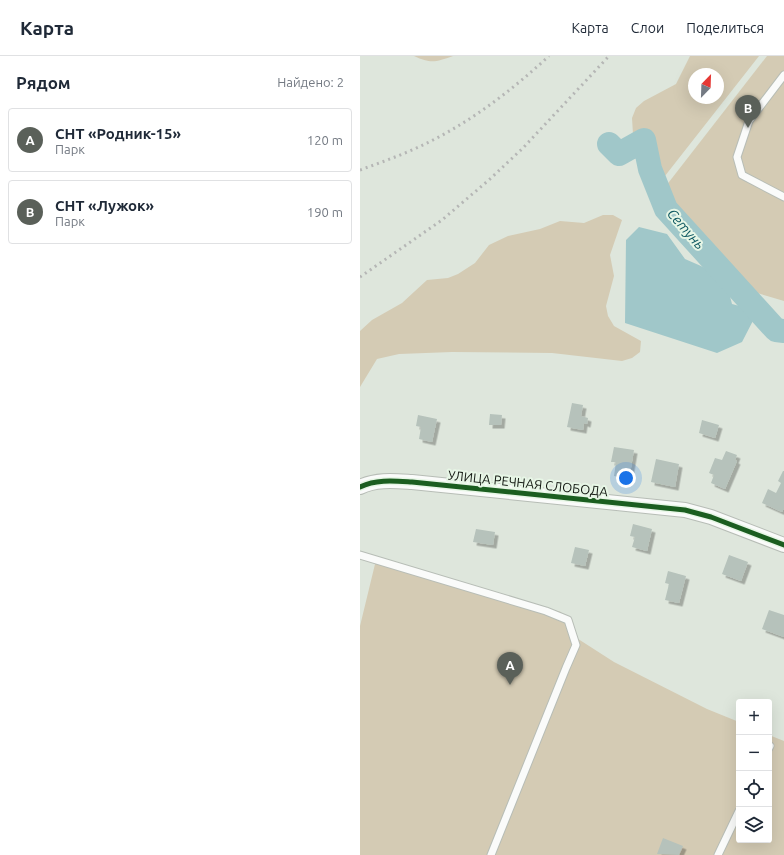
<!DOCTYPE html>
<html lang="ru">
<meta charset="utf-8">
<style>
body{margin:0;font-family:Ubuntu,sans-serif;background:#f2f2f3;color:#1f2937}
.controls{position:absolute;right:12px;bottom:12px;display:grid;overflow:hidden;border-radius:4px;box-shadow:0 4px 16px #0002}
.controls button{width:36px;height:36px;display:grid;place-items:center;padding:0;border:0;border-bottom:1px solid #e0e1e3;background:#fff;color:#1f2937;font:20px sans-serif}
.compass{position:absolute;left:328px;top:12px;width:36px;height:36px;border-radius:50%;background:#fff;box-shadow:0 4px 16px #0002;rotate:23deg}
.you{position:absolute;left:266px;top:422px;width:14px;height:14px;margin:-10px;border:3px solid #fff;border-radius:50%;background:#1a73e8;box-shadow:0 0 0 6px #1a73e833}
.badge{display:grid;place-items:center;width:26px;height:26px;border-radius:50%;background:#5a6059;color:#fff;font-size:13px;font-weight:700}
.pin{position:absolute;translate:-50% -33px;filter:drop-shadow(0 1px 2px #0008)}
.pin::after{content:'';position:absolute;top:21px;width:14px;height:12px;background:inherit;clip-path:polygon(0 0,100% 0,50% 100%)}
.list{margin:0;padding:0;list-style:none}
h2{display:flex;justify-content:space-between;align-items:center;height:52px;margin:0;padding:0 16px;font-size:17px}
h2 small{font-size:13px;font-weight:400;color:#747a83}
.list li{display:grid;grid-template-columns:26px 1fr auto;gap:12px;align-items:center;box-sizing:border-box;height:64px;margin:0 8px 8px;padding:0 8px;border:1px solid #e0e1e3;border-radius:4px}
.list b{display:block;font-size:15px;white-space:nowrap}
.list p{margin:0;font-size:13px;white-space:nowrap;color:#747a83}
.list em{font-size:13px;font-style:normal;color:#747a83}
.icon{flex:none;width:22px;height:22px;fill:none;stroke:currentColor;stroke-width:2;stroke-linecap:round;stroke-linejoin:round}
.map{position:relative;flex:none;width:424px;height:799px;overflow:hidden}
header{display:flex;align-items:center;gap:24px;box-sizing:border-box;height:56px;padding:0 20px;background:#fff;border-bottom:1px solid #e0e1e3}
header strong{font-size:19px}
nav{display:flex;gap:22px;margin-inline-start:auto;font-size:14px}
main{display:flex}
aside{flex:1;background:#fff}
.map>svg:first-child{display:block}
</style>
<header>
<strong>Карта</strong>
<nav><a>Карта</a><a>Слои</a><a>Поделиться</a></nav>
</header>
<main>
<aside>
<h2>Рядом<small>Найдено: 2</small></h2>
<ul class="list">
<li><span class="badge">A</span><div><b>СНТ «Родник-15»</b><p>Парк</p></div><em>120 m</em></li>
<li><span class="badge">B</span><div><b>СНТ «Лужок»</b><p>Парк</p></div><em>190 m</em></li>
</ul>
</aside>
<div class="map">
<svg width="424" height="799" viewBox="0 0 424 799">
<defs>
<filter id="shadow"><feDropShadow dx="3.5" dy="3.5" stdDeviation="0" flood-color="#0004"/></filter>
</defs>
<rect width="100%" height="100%" fill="#dee6dc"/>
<g fill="#d4cbb4" fill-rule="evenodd">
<path d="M54,0H93C76,6 71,8 54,0Z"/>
<path d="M330,0H399L301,125L294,116L291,107L274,94L272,62L276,52L284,45L316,28ZM334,18H358V42H334Z"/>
<polygon points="407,0 424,0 424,245 394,236 295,144"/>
<polygon points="243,159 253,159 262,164 250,199 254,220 246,250 248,260 254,270 281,285 280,296 272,302 262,305 192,297 92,296 39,298 17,303 0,331 0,275 12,264 42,247 67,224 88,222 98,218 115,207 129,189 148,180 180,173 200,165 224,167"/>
<polygon points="16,504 201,556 205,567 212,579 254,606 347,653 379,666 379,784 409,784 409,679 424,685 424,799 0,799 0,570"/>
</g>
<polygon fill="#a0c7c9" points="279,171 307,178 325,203 341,210 366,225 372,248 398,255 382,286 357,297 265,267 266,184"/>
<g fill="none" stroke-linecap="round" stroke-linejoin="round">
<polyline stroke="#a0c7c9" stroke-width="24" points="249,88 259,98 284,84 290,113 306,153 416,274 424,275"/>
</g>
<g fill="#b6c2bb" filter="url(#shadow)">
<polygon points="212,347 223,349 221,360 228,362 227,368 224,367 223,374 207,371"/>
<polygon points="130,358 142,359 141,369 129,369"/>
<polygon points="58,359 77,363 72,386 59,383 61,371 56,370"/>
<polygon points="342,364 359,369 355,382 339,377"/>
<polygon points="254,391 274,394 269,423 254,420 256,406 251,406"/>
<polygon points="366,395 377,399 375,404 377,405 365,433 351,427 354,419 349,417 355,402 362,404"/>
<polygon points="296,403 319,408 315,431 291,426"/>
<polygon points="423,415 424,415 424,452 422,456 402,447 408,433 416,437 421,427 418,425"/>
<polygon points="273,468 292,473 287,495 272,491 275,481 270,480"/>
<polygon points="116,473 135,476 133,489 113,486"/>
<polygon points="215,491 229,494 225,510 211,507"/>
<polygon points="369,499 388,506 381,525 362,518"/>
<polygon points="308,515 326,520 319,547 305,544 309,528 305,527"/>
<polygon points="409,554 424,559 424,581 402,573"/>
<polygon points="303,782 323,790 319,799 297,798"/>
</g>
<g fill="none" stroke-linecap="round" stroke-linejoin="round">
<defs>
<g id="service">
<polyline points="424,19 389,65 377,101 382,119 424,141"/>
<polyline points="0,499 186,555 208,564 216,589 206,612 131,799"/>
<polyline points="409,692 410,690"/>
<polyline points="358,799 379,755"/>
</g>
<path id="minor" d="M0,431C16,423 35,425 52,426L325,454L351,461L424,489"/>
</defs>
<use href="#service" stroke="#b7bdb6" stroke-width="9"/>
<use href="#minor" stroke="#b7bdb6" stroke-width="16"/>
<use href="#service" stroke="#fafbfa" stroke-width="7"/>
<use href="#minor" stroke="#fafbfa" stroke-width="14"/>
<g stroke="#b5b6b5" stroke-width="3" stroke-dasharray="2 4" stroke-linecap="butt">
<path d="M0,114C25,105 50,96 73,84C116,62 153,33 189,0"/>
<polyline points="0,221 82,164 130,123 163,92 249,0"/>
</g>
<defs>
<path id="cycleway" d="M0,431C16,423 35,425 52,426L325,454L351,461L424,489"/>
</defs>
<use href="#cycleway" stroke="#e7f6e6" stroke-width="8"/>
<use href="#cycleway" stroke="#1b5e20" stroke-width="5"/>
</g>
<g text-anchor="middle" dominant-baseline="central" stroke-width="4" stroke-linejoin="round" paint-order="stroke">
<g font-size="13" fill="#131812" stroke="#e7f6e6">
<text transform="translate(168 427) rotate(6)">УЛИЦА РЕЧНАЯ СЛОБОДА</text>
</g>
<g font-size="14" font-style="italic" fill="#0e5860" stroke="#e7f6e6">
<text transform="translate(326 173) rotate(49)">Сетунь</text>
</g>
</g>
</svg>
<div class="controls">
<button>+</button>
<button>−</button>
<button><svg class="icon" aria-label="locate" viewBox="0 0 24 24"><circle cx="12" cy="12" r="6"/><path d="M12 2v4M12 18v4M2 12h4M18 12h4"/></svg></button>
<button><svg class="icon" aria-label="layers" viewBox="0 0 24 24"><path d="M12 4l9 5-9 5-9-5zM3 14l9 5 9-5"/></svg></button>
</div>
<svg class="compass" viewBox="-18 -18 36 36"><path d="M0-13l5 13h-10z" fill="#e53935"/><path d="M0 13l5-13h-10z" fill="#747a83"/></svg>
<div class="you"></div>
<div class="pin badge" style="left:150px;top:629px">A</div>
<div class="pin badge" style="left:388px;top:72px">B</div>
</div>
</main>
